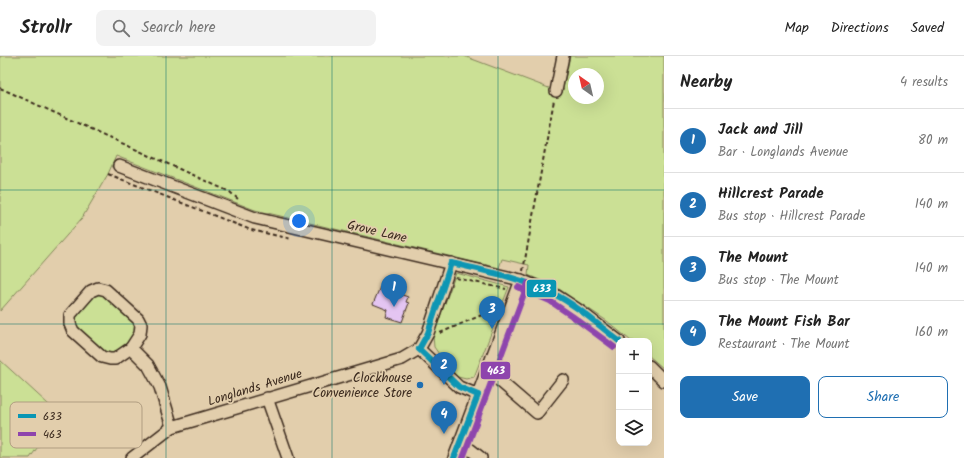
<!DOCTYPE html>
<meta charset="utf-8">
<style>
body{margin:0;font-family:Kalam,sans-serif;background:#f2f2f2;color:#222}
.controls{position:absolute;right:12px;bottom:12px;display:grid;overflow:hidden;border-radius:8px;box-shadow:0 4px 16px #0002}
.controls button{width:36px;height:36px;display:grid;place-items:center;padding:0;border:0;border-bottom:1px solid #e0e0e0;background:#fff;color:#222;font:20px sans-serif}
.compass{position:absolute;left:568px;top:12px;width:36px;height:36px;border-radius:50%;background:#fff;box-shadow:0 4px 16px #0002;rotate:326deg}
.you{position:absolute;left:299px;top:165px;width:14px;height:14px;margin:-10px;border:3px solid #fff;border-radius:50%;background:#1a73e8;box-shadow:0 0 0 6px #1a73e833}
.badge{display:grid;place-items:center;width:26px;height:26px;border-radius:50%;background:#1f6fb2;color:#fff;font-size:13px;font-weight:700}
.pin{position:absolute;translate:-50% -33px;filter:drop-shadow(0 1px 2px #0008)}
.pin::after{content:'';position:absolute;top:21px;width:14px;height:12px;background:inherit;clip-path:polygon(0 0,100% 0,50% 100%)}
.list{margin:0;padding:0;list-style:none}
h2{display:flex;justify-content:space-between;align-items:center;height:52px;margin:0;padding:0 16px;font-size:17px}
h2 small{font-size:13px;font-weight:400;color:#767676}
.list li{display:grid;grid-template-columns:26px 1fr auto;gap:12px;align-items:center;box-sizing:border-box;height:64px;padding:0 16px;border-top:1px solid #e0e0e0}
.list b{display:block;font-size:15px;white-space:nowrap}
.list p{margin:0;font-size:13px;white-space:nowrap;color:#767676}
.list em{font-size:13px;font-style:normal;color:#767676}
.actions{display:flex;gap:8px;padding:12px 16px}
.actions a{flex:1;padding:9px 0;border:1px solid #1f6fb2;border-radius:8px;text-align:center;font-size:14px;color:#1f6fb2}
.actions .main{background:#1f6fb2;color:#fff}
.icon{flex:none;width:22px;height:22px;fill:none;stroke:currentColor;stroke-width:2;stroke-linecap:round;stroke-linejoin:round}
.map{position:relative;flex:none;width:664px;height:402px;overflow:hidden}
header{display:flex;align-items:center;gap:24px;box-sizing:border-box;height:56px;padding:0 20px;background:#fff;border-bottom:1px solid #e0e0e0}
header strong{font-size:19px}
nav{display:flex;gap:22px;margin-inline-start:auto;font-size:14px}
.search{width:280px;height:36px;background:#f2f2f2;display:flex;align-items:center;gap:10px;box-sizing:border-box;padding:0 14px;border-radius:8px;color:#767676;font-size:15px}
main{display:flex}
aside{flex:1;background:#fff}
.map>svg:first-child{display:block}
</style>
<header>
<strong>Strollr</strong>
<div class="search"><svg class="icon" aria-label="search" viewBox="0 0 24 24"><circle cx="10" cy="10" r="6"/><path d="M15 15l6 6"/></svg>Search here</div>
<nav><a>Map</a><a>Directions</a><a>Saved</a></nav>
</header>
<main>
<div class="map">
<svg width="664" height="402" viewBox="0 0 664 402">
<rect width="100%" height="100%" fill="#e2ceac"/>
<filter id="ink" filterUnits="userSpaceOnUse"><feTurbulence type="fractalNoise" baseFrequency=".025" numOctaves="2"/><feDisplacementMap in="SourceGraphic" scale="8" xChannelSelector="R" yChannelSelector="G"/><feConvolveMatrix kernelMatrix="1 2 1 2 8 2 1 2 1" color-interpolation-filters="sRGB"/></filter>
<g filter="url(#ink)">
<g fill="#cbe095" stroke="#83855a" fill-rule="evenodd">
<path d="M0,0H464L562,37L570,0H664V313L649,300V285H631L607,265L556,231L528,219L529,209L502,203L499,212L255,154L116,100L108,118L82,162L0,255ZM574,18H598V42H574Z"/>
<polygon points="456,217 509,231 474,321 466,323 458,321 451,315 434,291 433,280"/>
<polygon points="99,236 106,238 137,269 136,277 127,288 116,299 104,298 75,274 73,261 92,238"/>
<polygon points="0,304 60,359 30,402 0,402"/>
</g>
<polygon fill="#e4c5f2" stroke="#3b2a1e" points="380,231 408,241 406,246 409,247 402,266 386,261 388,254 373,248"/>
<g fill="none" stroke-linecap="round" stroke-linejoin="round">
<defs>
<g id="minor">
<polyline points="556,35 563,0"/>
<polyline points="119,110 255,162 521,224 554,238 577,253 619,285"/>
<polygon points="98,232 106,234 138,263 141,269 140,278 131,292 115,303 110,303 102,301 73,275 70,268 70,259 91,235"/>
<polyline points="131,292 148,309 160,331 172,371"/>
<polyline points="419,293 459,331 478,339"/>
<polyline points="649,310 664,325"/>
<polyline points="487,314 537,357 563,324"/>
<polyline points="267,342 288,402"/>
<polyline points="459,389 471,394 481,402"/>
<polyline points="132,402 172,371 402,303 419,293 428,277 451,207"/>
<polyline points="454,402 521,224"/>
</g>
</defs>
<use href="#minor" stroke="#3b2a1e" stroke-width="14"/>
<g stroke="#3b2a1e" stroke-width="2" stroke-dasharray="4 3" stroke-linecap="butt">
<polyline points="0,32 230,136 239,144"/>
<polyline points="108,118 251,174 292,183"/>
<polyline points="523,215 554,44"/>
<polyline points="456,222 506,233"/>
<polyline points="440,277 498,252"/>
</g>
<use href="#minor" stroke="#e2ceac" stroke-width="11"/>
<defs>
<g id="bus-1">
<path d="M451,207C486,215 522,222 554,238C578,250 598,269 619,285"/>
<polyline points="419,293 428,277 451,207"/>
<polyline points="419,293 459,331 478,339"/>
<polyline points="454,402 478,339"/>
</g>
<g id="bus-2">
<polyline points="518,231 550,245 572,260 614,291"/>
<polyline points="463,402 528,227"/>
</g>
</defs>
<use href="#bus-1" stroke="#e2ceac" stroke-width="9"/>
<use href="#bus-2" stroke="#e2ceac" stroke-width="9"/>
<use href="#bus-1" stroke="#0996b4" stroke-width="6"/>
<use href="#bus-2" stroke="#8e44ad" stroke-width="6"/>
</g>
</g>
<path fill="none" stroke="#0f766e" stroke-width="1" stroke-opacity="0.55" d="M166,0V402M332,0V402M498,0V402M0,134H664M0,268H664"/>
<circle fill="#1f6fb2" stroke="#e2ceac" stroke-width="1.5" cx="420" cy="329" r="4"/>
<g text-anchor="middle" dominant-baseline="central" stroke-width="3.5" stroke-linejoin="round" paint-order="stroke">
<g font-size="13" fill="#3b2a1e" stroke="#e2ceac">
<text transform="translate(377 176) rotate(13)">Grove Lane</text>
<text transform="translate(255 332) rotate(-17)">Longlands Avenue</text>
</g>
<g font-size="13" fill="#3b2a1e" stroke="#e2ceac" text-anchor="end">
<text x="412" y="322">Clockhouse<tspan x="412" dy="15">Convenience Store</tspan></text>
</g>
</g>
<rect x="10" y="346" width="132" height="46" rx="6" fill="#e2ceac" stroke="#b09d81" stroke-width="1"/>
<rect x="18" y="358" width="18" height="4" fill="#0996b4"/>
<rect x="18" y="376" width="18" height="4" fill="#8e44ad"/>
<g font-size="11" fill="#3b2a1e">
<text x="43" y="364">633</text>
<text x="43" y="382">463</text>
</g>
<g stroke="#e2ceac" stroke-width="1.5">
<rect x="526" y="223" width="31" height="19" rx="4" fill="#0996b4"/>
<rect x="480" y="305" width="31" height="19" rx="4" fill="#8e44ad"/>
</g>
<g font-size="11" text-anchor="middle" font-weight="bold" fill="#fff">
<text x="542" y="236">633</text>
<text x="496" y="318">463</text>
</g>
</svg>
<div class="controls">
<button>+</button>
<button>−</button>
<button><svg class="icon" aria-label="layers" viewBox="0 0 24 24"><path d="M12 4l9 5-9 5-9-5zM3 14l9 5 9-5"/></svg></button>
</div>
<svg class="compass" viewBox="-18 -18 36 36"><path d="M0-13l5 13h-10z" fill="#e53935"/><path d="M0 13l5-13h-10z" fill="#767676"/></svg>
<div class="you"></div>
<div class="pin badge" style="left:394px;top:251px">1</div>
<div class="pin badge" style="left:444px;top:329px">2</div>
<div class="pin badge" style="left:492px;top:273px">3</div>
<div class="pin badge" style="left:444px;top:378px">4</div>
</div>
<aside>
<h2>Nearby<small>4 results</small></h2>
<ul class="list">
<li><span class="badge">1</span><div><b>Jack and Jill</b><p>Bar · Longlands Avenue</p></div><em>80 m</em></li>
<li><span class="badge">2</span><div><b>Hillcrest Parade</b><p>Bus stop · Hillcrest Parade</p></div><em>140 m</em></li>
<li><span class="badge">3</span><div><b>The Mount</b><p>Bus stop · The Mount</p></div><em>140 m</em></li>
<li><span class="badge">4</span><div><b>The Mount Fish Bar</b><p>Restaurant · The Mount</p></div><em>160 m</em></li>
</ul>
<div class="actions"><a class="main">Save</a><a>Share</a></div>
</aside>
</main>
